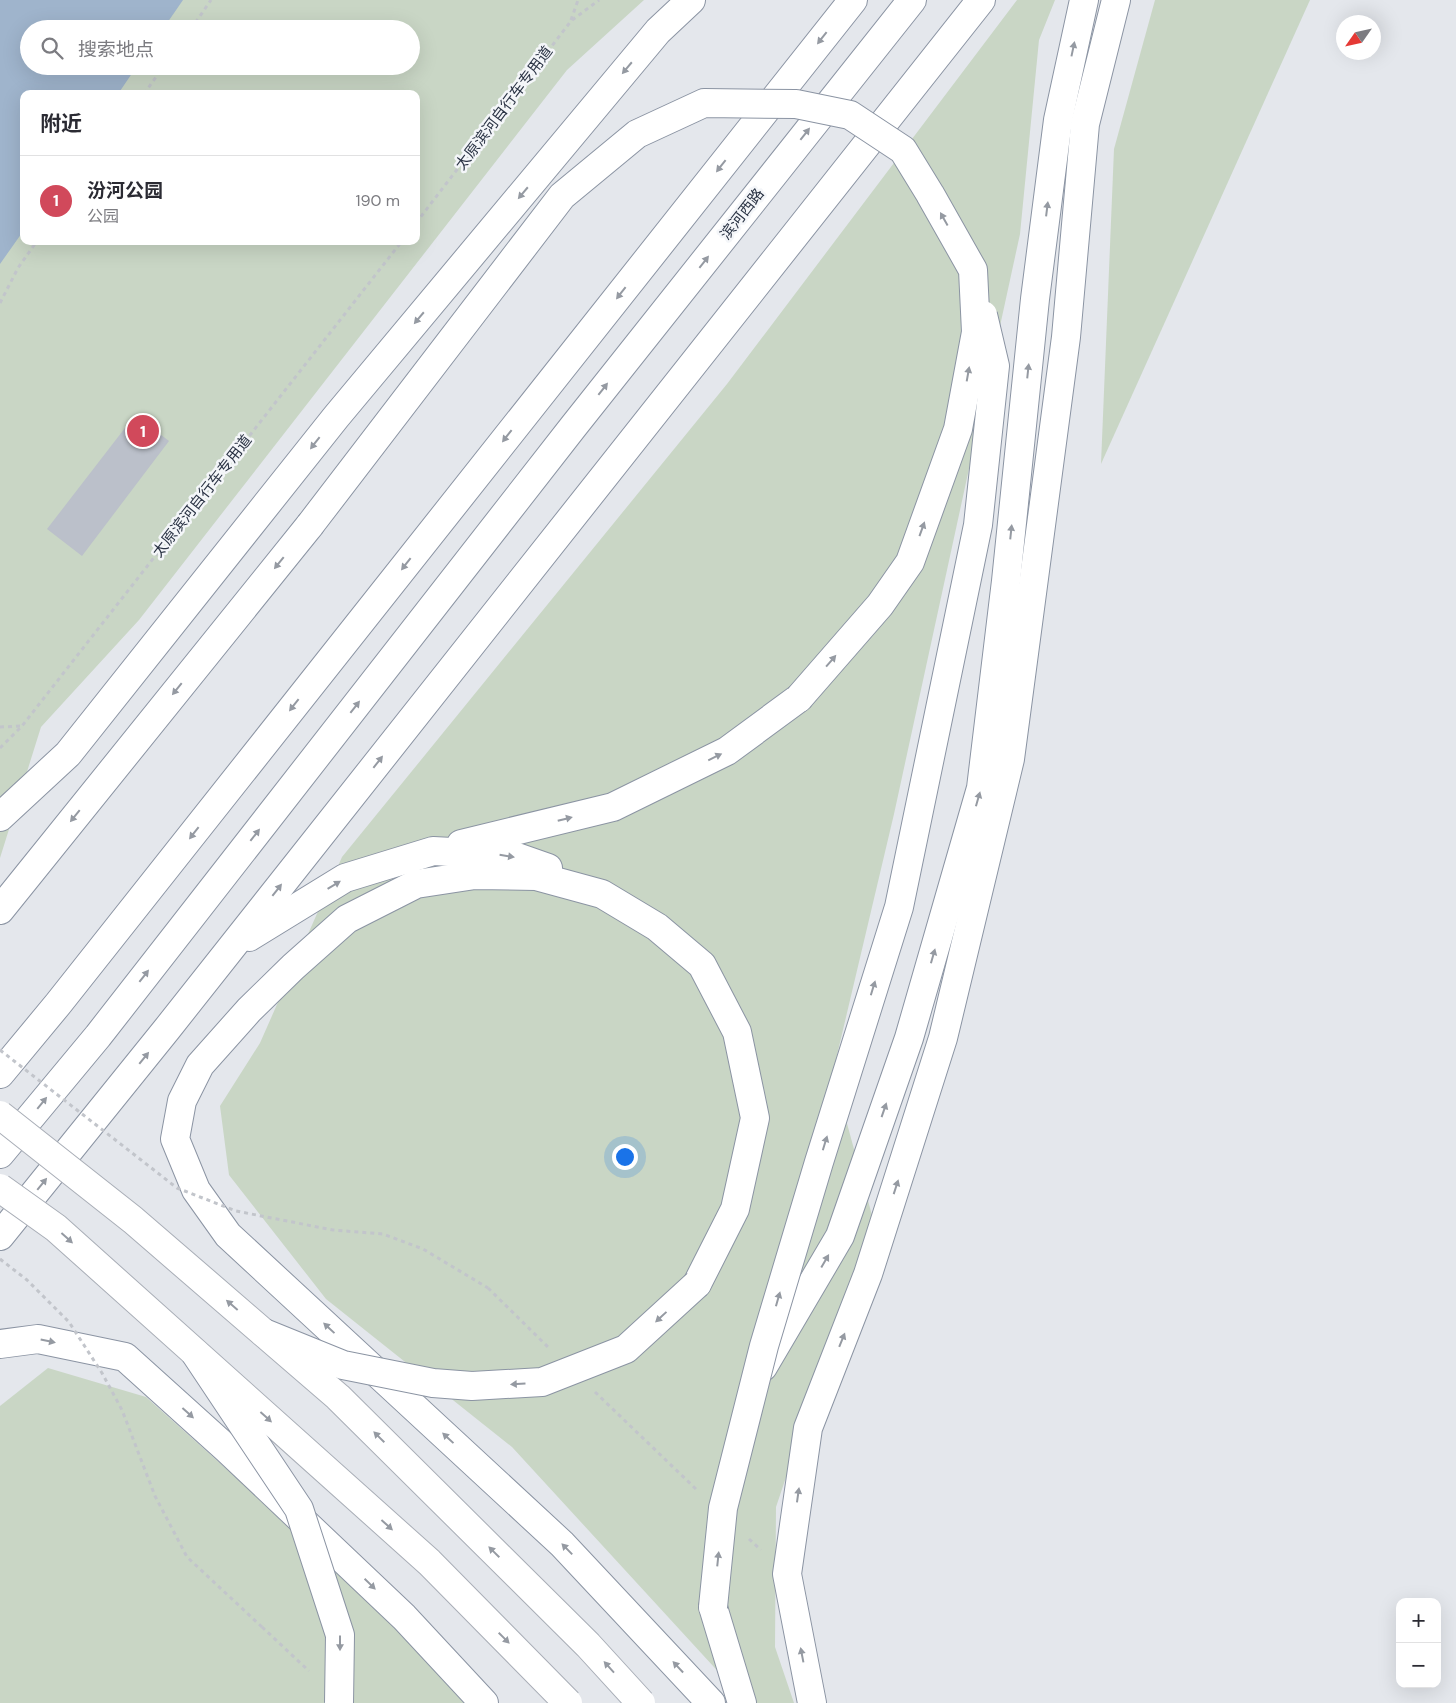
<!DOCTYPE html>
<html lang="zh">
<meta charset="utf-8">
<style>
body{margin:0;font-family:"DM Sans","Noto Sans SC",sans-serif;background:#f2f2f3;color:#2b2b33}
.controls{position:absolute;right:15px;bottom:15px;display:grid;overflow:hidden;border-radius:10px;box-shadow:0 5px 20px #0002}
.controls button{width:45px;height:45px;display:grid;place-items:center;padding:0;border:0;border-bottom:1px solid #e1e1e2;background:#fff;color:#2b2b33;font:25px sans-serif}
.compass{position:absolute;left:1336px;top:15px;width:45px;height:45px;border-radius:50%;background:#fff;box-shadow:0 5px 20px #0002;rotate:236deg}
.you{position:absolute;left:624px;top:1156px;width:18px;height:18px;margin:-12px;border:4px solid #fff;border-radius:50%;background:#1a73e8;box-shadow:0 0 0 8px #1a73e833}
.badge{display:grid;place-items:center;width:32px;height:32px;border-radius:50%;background:#d1495b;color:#fff;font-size:16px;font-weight:700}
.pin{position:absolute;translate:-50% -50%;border:2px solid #fff;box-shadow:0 1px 5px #0006}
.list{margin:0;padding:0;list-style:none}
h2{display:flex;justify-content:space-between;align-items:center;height:65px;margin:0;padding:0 20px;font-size:21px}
h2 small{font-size:16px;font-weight:400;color:#7c7c81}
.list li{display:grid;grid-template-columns:32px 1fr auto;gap:15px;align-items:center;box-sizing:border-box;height:90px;padding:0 20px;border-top:1px solid #e1e1e2}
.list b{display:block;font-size:19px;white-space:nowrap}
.list p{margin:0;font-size:16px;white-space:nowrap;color:#7c7c81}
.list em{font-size:16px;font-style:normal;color:#7c7c81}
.icon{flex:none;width:28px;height:28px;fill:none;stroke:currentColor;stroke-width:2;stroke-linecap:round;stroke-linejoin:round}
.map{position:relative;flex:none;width:1456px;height:1703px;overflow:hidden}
.search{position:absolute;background:#fff;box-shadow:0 5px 20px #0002;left:20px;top:20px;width:400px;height:55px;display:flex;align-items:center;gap:12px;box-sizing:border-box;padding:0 18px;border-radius:28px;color:#7c7c81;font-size:19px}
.panel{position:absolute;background:#fff;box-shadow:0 5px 20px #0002;left:20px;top:90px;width:400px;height:155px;border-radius:10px}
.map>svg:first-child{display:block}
</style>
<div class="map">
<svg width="1456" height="1703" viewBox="0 0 1456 1703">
<rect width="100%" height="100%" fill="#e4e7ec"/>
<g fill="#c9d6c5" fill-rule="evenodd">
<path d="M0,0H644L567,70L139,620L41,727L0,858ZM29,29H411V66H29ZM24,94H416V241H24Z"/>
<polygon points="1017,0 1055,0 1039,40 1020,234 894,814 833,1072 873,1219 776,1507 775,1647 794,1703 747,1703 512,1447 326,1299 229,1175 220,1106 260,1043 342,857 727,384"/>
<polygon points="1155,0 1310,0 1101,464 1114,149"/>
<polygon points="48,1368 146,1397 489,1703 0,1703 0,1406"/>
</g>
<polygon fill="#9fb4cc" points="0,0 183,0 163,29 29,29 29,66 137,66 118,94 24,94 24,230 0,264"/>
<polygon fill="#bbc0ca" points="135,415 169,441 82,556 47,529"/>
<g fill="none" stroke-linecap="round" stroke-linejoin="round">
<defs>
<g id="trunk">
<polyline points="0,817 68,754 336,417 658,31 691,0"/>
<polyline points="461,844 613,807 727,751 799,698"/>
<polyline points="0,910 310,525"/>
<polyline points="249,937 345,878 433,851 511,855 548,868"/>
<polyline points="0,1074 58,1004 853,0"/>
<polyline points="0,1154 98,1036 573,427 912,0"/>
<polyline points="0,1236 167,1029 981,0"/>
<polyline points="697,1284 735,1209 755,1118 737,1032 702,965 657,927 602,894 536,876 475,875 416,884 347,919 293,967 249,1010 200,1065 182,1101 175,1139 196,1190 228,1235 562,1544 711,1703"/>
<polyline points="0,1344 38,1339 125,1357 227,1449 404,1617 484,1703"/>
<polyline points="763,1367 840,1236 909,1038 981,788 1006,581 1035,299 1058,120 1084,0"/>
<polyline points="713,1607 742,1703"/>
<polyline points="812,1703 787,1574 808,1428 868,1274 943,1038 1010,759 1066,337 1085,124 1116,0"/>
</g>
</defs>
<use href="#trunk" stroke="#8b94a3" stroke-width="30"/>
<g stroke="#c2c5cb" stroke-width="3" stroke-dasharray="4 4" stroke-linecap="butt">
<polyline points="571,20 578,0"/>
<polyline points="191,29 211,0"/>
<polyline points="144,94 164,66"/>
<polyline points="416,223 571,21 599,0"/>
<polyline points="0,303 18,268 37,241"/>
<polyline points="0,727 22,726"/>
<polyline points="0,748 22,726 402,241"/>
<polyline points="488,1288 549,1348"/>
<polyline points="595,1392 697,1490"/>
<polyline points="749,1539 761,1550"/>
<polyline points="262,1627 309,1671"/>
</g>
<use href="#trunk" stroke="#fff" stroke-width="28"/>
<defs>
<g id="secondary-bridge">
<polyline points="0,1115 133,1220 338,1397 588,1645 641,1703"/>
<polyline points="0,1188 56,1228 429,1562 568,1703"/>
</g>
<g id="trunk-bridge">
<polyline points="310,525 562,196 637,134 704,103 796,104 850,115 903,150 930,194 973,270 976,332 958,429 910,562 880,605 799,698"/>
<polyline points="264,1333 343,1365 433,1383 472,1386 542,1382 626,1349 697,1284"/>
<polyline points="195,1353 299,1509 340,1635 339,1703"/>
<polyline points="713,1607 723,1508 764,1346 819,1162 899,907 978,525 995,366 983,315"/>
</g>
</defs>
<use href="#secondary-bridge" stroke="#a9aeb7" stroke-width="30" stroke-linecap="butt"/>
<use href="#trunk-bridge" stroke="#8b94a3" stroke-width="30" stroke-linecap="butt"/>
<g stroke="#c2c5cb" stroke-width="3" stroke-dasharray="4 4" stroke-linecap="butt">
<polyline points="0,1050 177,1188 236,1211 333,1230 383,1234 423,1249 488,1288"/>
<polyline points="0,1259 27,1280 69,1322 102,1373 122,1410 155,1496 187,1557 262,1627"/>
</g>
<use href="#secondary-bridge" stroke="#fff" stroke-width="28"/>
<use href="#trunk-bridge" stroke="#fff" stroke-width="28"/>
</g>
<defs><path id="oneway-solid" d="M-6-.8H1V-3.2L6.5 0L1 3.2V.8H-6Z" transform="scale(1.25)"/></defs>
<g fill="#959aa2">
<use href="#oneway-solid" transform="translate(822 38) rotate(128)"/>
<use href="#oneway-solid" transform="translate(1073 49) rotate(-78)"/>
<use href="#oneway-solid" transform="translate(627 68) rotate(130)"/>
<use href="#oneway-solid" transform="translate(805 134) rotate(-52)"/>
<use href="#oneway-solid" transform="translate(721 166) rotate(128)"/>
<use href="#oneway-solid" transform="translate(523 193) rotate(130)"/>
<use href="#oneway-solid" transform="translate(1047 209) rotate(-83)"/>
<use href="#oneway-solid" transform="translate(944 219) rotate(-119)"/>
<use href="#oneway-solid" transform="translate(704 262) rotate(-52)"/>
<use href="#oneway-solid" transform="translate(621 293) rotate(128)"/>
<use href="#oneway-solid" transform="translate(419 318) rotate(130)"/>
<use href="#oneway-solid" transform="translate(1028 371) rotate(-84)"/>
<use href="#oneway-solid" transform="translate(968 374) rotate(-80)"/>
<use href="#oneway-solid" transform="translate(603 389) rotate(-52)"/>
<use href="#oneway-solid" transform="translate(507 436) rotate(128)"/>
<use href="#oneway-solid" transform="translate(315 443) rotate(128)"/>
<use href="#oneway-solid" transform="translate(922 529) rotate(-70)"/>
<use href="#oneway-solid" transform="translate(1011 532) rotate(-84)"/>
<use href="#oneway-solid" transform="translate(279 563) rotate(129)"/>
<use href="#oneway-solid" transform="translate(406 564) rotate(128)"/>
<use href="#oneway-solid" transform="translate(831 661) rotate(-49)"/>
<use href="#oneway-solid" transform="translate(177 689) rotate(129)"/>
<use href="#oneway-solid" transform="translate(294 705) rotate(128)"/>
<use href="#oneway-solid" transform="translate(355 707) rotate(-52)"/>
<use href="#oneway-solid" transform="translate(715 757) rotate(-26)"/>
<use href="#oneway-solid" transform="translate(378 762) rotate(-52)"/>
<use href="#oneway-solid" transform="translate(978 799) rotate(-74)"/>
<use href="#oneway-solid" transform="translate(75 816) rotate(129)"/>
<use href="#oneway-solid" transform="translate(565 819) rotate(-14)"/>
<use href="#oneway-solid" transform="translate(194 833) rotate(128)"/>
<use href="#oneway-solid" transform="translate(255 835) rotate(-52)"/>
<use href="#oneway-solid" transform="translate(507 856) rotate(9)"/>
<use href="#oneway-solid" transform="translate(334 885) rotate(-31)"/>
<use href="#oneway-solid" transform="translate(277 890) rotate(-52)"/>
<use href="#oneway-solid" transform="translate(933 956) rotate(-74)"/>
<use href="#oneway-solid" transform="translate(144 976) rotate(-52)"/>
<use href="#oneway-solid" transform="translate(873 988) rotate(-73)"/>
<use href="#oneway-solid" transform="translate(144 1058) rotate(-51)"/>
<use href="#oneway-solid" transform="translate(42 1103) rotate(-51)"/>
<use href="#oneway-solid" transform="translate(884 1110) rotate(-71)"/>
<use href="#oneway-solid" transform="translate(825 1143) rotate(-73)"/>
<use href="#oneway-solid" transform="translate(42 1184) rotate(-51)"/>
<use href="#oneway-solid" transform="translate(896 1187) rotate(-72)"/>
<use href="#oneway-solid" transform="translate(67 1238) rotate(42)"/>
<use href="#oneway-solid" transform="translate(825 1261) rotate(-60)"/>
<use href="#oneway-solid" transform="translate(778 1299) rotate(-74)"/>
<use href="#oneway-solid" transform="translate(232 1305) rotate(-139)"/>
<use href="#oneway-solid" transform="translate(661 1317) rotate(137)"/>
<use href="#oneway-solid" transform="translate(329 1328) rotate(-137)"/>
<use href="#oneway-solid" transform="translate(842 1340) rotate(-68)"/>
<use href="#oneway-solid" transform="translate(48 1341) rotate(12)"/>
<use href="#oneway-solid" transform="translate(518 1384) rotate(177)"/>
<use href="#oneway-solid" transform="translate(188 1413) rotate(42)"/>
<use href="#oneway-solid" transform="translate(266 1417) rotate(42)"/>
<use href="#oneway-solid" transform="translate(379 1437) rotate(-135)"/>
<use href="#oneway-solid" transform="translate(448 1438) rotate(-137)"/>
<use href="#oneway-solid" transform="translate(798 1495) rotate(-82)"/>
<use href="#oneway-solid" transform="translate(387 1525) rotate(42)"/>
<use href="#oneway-solid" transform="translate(567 1549) rotate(-134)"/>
<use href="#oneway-solid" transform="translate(494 1552) rotate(-135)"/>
<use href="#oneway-solid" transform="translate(718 1559) rotate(-84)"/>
<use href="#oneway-solid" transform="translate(370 1584) rotate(44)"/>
<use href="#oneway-solid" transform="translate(504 1638) rotate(45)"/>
<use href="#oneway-solid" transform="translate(340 1643) rotate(90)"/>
<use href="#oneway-solid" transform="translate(802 1655) rotate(-101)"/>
<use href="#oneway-solid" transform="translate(609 1667) rotate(-132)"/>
<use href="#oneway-solid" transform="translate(678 1667) rotate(-133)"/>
</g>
<g text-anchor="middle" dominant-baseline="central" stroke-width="5" stroke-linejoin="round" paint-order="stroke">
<g font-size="15" fill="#2b3445" stroke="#f4f6f9">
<text transform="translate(504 108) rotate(-53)">太原滨河自行车专用道</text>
<text transform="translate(742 214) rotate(-52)">滨河西路</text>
<text transform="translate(202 496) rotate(-52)">太原滨河自行车专用道</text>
</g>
</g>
</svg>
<div class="controls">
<button>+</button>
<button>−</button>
</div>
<svg class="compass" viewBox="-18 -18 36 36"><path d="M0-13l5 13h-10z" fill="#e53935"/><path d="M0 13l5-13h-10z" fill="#7c7c81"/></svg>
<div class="you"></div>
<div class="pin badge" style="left:143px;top:431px">1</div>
<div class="search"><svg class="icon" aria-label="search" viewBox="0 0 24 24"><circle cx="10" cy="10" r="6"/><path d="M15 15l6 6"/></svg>搜索地点</div>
<section class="panel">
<h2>附近<small></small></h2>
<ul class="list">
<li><span class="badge">1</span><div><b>汾河公园</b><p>公园</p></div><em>190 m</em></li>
</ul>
</section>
</div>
